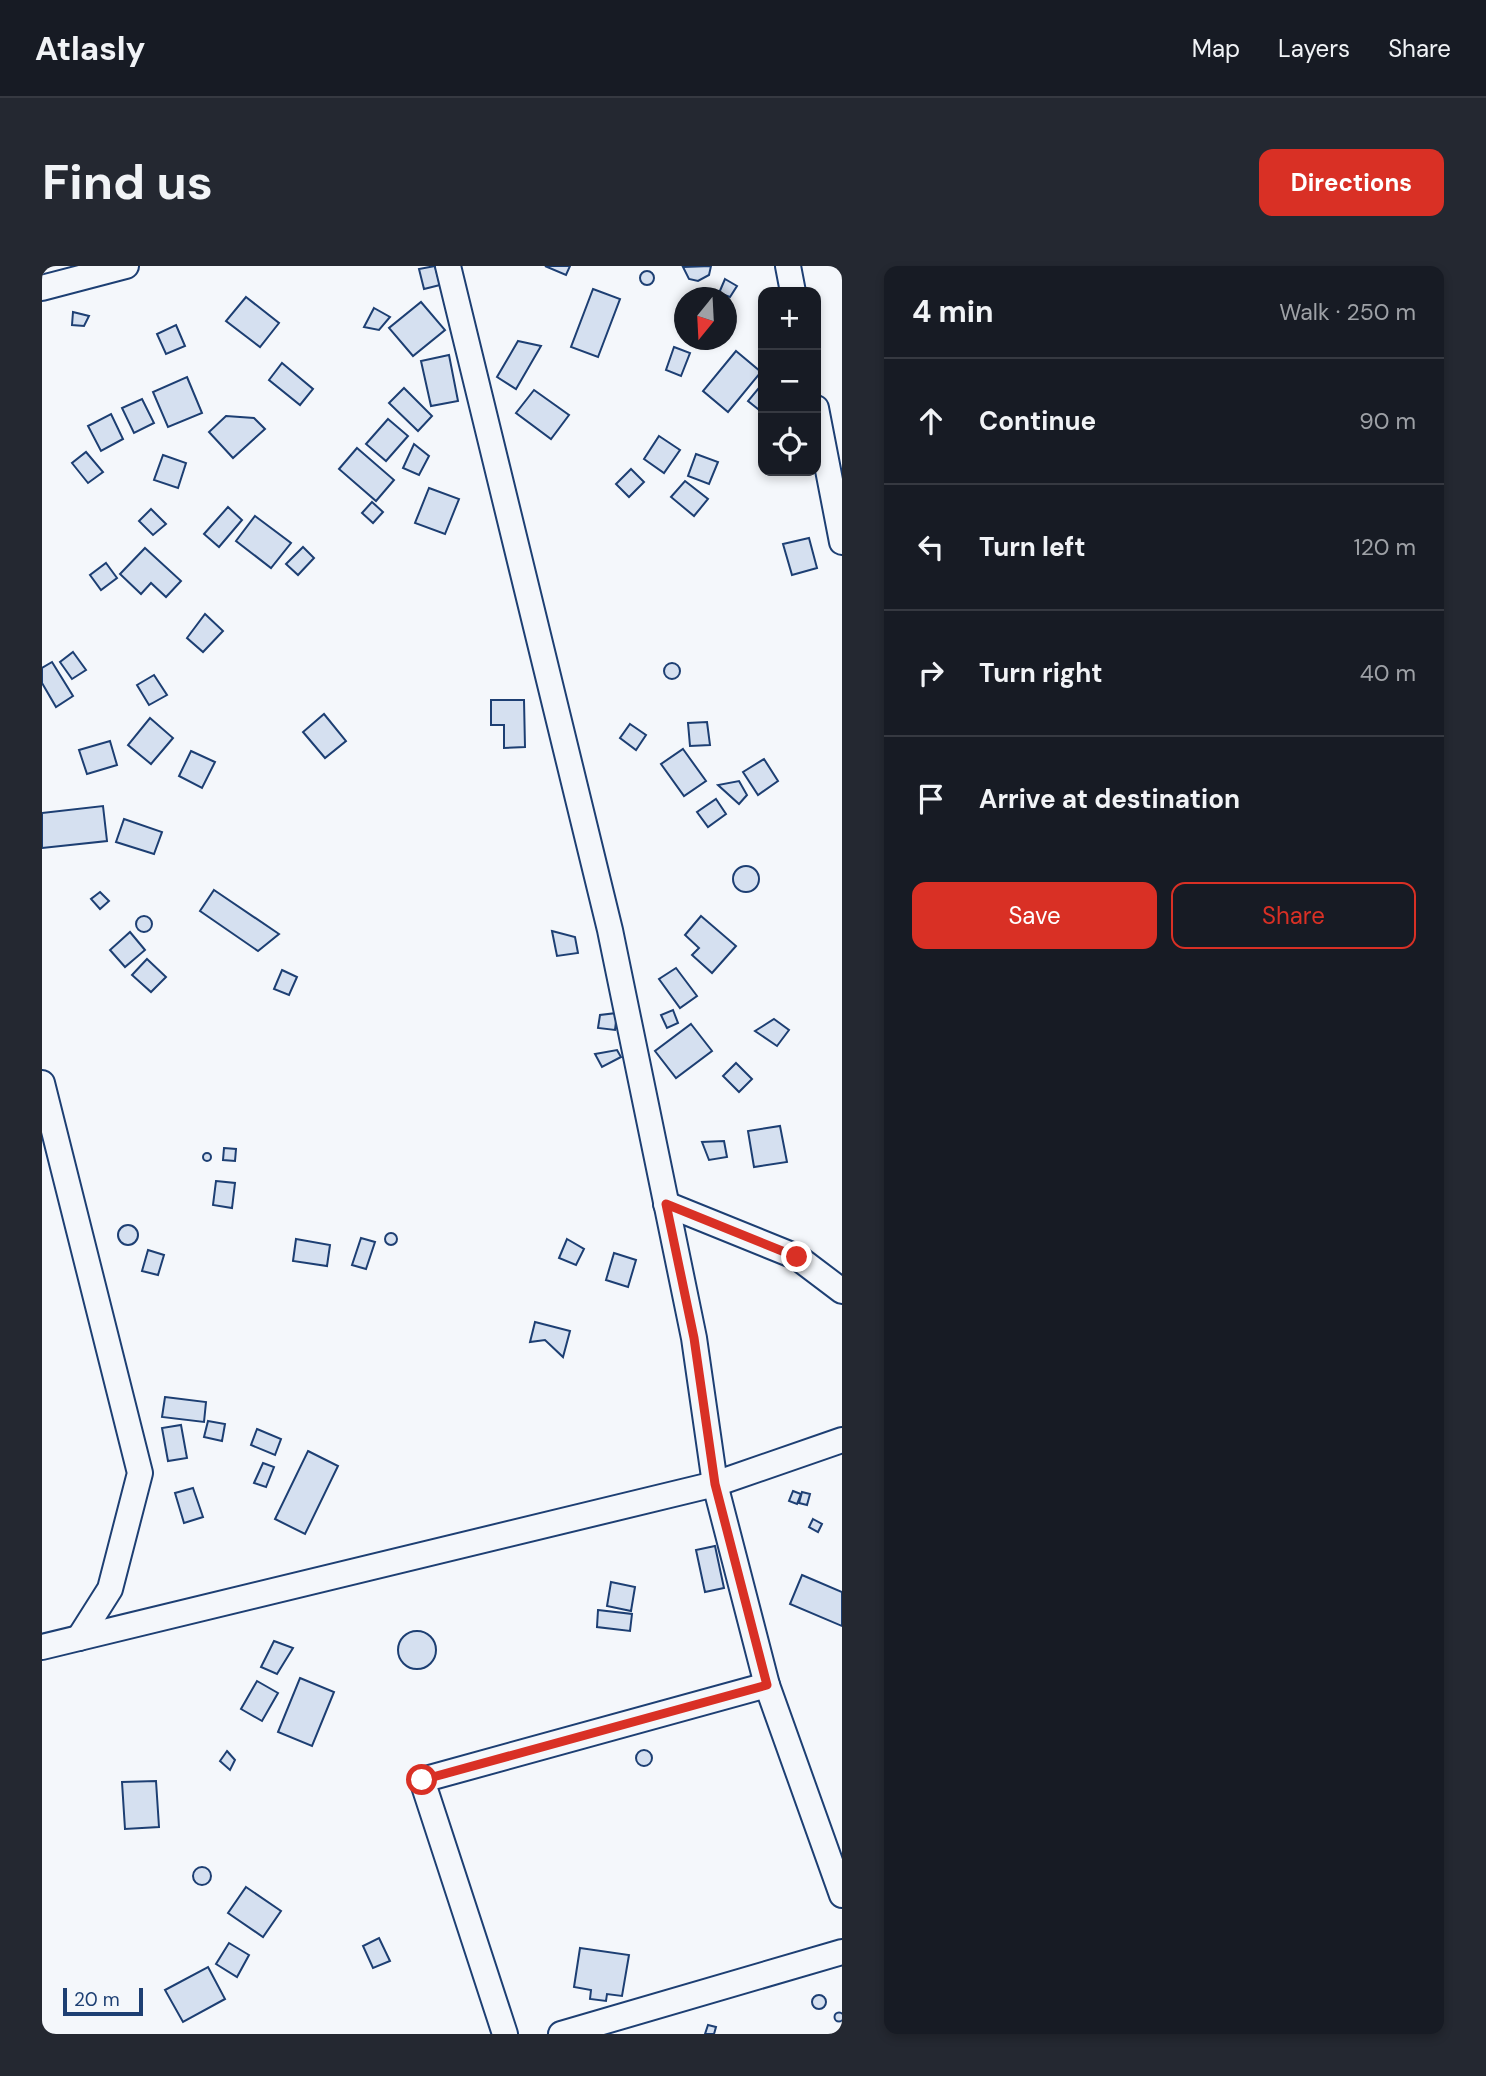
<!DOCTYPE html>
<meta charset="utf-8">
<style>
body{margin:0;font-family:"DM Sans",sans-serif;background:#242831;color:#f1f3f6}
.controls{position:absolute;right:21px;top:21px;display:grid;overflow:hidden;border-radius:14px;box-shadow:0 4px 10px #0003}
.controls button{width:63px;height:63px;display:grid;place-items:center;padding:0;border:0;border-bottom:2px solid #363941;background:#171b24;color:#f1f3f6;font:35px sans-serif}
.compass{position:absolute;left:632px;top:21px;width:63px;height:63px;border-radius:50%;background:#171b24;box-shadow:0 4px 10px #0003;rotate:198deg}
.scale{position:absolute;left:21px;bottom:18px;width:80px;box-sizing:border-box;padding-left:7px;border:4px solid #1d3f73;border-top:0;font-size:19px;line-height:24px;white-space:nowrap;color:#1d3f73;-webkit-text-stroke:5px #f4f7fb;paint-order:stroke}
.stop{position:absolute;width:21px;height:21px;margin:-16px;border:5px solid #d93025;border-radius:50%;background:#fff}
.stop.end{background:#d93025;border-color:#fff;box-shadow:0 2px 7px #0008}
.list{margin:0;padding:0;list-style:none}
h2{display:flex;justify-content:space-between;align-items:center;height:91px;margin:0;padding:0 28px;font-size:30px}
h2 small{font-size:23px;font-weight:400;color:#9ea1a6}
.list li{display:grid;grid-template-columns:46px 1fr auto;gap:21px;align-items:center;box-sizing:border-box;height:126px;padding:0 28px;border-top:2px solid #363941}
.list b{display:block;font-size:26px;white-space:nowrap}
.list em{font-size:23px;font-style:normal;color:#9ea1a6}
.actions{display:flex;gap:14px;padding:21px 28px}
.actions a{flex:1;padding:16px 0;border:2px solid #d93025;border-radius:14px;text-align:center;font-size:24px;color:#d93025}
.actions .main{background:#d93025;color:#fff}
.icon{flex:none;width:38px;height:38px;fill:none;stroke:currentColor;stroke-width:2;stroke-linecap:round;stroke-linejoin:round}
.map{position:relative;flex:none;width:800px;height:1768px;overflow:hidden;border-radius:14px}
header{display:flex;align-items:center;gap:42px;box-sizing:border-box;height:98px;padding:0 35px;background:#171b24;border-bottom:2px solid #363941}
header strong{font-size:33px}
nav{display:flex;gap:38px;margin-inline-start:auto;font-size:24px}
.intro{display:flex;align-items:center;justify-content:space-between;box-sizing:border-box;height:168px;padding:0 42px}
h1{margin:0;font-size:49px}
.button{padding:18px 32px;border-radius:14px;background:#d93025;color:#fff;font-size:24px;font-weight:700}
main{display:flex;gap:42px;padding:0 42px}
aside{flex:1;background:#171b24;border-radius:14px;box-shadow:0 4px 10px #0003}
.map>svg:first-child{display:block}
</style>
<header>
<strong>Atlasly</strong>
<nav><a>Map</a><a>Layers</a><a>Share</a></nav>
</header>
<div class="intro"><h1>Find us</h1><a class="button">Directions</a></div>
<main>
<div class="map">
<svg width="800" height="1768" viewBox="0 0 800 1768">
<rect width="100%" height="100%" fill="#f4f7fb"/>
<g fill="#d5e0f0" stroke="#1d3f73" stroke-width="2">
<polygon points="393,0 398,19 382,23 377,3"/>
<polygon points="503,0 528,0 524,9"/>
<polygon points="669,0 667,9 656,15 647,13 641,1"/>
<circle cx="605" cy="12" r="7"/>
<polygon points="683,13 695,20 688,31 677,27"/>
<polygon points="551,23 578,33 556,91 529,81"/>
<polygon points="204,31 237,57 218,81 184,55"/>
<polygon points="379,36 403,64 371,90 347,62"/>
<polygon points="332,42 348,51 337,64 322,61"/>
<polygon points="31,46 47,50 42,60 30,59"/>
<polygon points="134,59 143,80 124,88 115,68"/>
<polygon points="476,75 499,80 474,123 455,111"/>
<polygon points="632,81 648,87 639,110 624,104"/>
<polygon points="694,85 719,106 686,146 661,125"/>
<polygon points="407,89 416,135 389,140 379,95"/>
<polygon points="240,97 271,123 258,139 227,114"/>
<polygon points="145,111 160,147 126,161 111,126"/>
<polygon points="721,117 721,147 706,135"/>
<polygon points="362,122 390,150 376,165 347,137"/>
<polygon points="492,124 527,149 509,173 474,147"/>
<polygon points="100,133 112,157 92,167 80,142"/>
<polygon points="69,148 81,173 59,185 46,160"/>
<polygon points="184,150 212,152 223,163 191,192 167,166"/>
<polygon points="346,153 366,170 344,195 324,178"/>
<polygon points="617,170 638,184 622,207 602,193"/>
<polygon points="372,178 387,190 377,209 361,202"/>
<polygon points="315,182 352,214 334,235 297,203"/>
<polygon points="44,186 61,206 46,217 30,197"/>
<polygon points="654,188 676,196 667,218 646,210"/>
<polygon points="121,189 144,197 136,222 112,214"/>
<polygon points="589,203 602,216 587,231 574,218"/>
<polygon points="643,215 666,233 652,250 629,231"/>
<polygon points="387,222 417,233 403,268 373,257"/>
<polygon points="330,236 341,246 331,257 320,247"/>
<polygon points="186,241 200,254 177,281 162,268"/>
<polygon points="109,243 124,258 111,269 97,255"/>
<polygon points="213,250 249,277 229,302 194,275"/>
<polygon points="767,272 775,302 750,309 741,278"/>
<polygon points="261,281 272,292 256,309 244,298"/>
<polygon points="103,282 139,315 124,331 109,317 99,328 78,308"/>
<polygon points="64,297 75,312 59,324 48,309"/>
<polygon points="163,348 181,365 161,386 145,372"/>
<polygon points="31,386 44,404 30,413 18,396"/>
<polygon points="10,396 31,430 14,441 0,417 0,402"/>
<circle cx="630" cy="405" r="8"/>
<polygon points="112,409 125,429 107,439 95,419"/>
<polygon points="449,434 482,434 483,481 462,482 462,459 449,459"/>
<polygon points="282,448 304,475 283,492 261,466"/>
<polygon points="108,452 131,472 109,498 86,479"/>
<polygon points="665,456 668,479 648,480 646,457"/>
<polygon points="588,458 604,469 594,484 578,472"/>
<polygon points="68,475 75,499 45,508 37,484"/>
<polygon points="641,483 664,515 642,530 619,498"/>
<polygon points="149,485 173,496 160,522 137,510"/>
<polygon points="722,493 736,515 716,529 701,506"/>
<polygon points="697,515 705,529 697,538 676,519"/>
<polygon points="674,533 684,548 666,561 655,546"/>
<polygon points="61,540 65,575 0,582 0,547"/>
<polygon points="82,553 120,566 112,588 74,576"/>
<circle cx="704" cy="613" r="13"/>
<polygon points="172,624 237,668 216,685 158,645"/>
<polygon points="58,626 67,635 58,643 49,633"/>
<circle cx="102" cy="658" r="8"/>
<polygon points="659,650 694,680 670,707 650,689 657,682 643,669"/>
<polygon points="510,665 533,671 536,687 515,690"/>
<polygon points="88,666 103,684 83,701 68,684"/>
<polygon points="105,693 124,711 109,726 90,709"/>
<polygon points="634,702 655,730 638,742 617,713"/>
<polygon points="240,704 255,711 247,729 232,723"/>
<polygon points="631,744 636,757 625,762 619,749"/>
<polygon points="575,747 573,764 556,762 558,749"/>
<polygon points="732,753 747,764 735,780 713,765"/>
<polygon points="649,758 670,785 634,812 613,785"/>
<polygon points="575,784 579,791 560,801 553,788"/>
<polygon points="694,797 710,813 697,826 681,810"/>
<polygon points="738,860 745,896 712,901 706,865"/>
<polygon points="682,875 685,891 667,894 660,876"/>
<polygon points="182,882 194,883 193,895 181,894"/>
<circle cx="165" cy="891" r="4"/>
<polygon points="174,915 193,917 190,942 171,939"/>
<circle cx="86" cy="969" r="10"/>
<circle cx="349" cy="973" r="6"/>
<polygon points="319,972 333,976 324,1003 310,999"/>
<polygon points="254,973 288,979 285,1000 251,995"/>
<polygon points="525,973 542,983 534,999 517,992"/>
<polygon points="106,984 122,989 116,1009 100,1005"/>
<polygon points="572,987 594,994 586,1021 564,1014"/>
<polygon points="493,1056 528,1065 521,1091 503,1074 488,1076"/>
<polygon points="123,1131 164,1136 162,1156 120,1151"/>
<polygon points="166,1155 183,1158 180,1175 162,1171"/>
<polygon points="139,1159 145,1192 126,1195 120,1162"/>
<polygon points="215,1163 239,1173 233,1189 209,1179"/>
<polygon points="266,1185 296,1200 263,1268 233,1253"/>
<polygon points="221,1197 232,1201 224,1221 212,1217"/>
<polygon points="151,1222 161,1251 142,1257 133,1227"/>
<polygon points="751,1225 759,1228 755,1238 747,1235"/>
<polygon points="760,1226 768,1228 765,1239 757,1237"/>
<polygon points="771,1253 780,1258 776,1266 767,1261"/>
<polygon points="673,1280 682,1322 663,1326 654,1284"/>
<polygon points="760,1309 800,1326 800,1360 748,1338"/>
<polygon points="569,1316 593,1321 589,1345 565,1340"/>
<polygon points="556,1344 590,1348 588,1365 555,1361"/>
<circle cx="375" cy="1384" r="19"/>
<polygon points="232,1375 251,1382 235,1408 219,1401"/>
<polygon points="258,1412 292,1426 270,1480 236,1466"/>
<polygon points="215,1415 236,1427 220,1455 199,1443"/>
<circle cx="602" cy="1492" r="8"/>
<polygon points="185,1485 193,1494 188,1504 178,1495"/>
<polygon points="114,1515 117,1561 83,1563 80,1516"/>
<circle cx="160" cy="1610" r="9"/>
<polygon points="204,1621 239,1645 221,1671 186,1647"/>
<polygon points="337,1672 348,1695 331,1702 321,1680"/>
<polygon points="187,1677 207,1689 195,1711 174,1698"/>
<polygon points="538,1682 587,1689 580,1730 565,1728 564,1735 548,1733 549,1724 532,1721"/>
<polygon points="166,1701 183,1733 141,1756 123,1724"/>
<circle cx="777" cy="1736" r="7"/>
<circle cx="797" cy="1751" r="4.5"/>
<polygon points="666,1759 674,1761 672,1768 663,1768"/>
</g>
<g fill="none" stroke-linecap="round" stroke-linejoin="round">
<defs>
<g id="minor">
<polyline points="406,0 568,664 652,1072 673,1218 725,1419 800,1629"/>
<polyline points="746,0 751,26"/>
<polyline points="0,22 84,0"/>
<polyline points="774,142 800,276"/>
<polyline points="0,817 98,1207 68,1323 37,1372"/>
<polyline points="624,938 755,991 800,1025"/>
<polyline points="0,1381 673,1218 800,1174"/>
<polyline points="463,1768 380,1514 725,1419"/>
<polyline points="519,1768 800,1686"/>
</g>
</defs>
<use href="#minor" stroke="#1d3f73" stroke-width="28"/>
<use href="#minor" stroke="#f4f7fb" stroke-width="24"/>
</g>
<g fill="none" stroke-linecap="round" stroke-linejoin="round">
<polyline stroke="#d93025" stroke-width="9" points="380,1514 725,1419 673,1218 652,1072 624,938 755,991"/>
</g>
</svg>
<div class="controls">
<button>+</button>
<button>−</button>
<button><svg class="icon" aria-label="locate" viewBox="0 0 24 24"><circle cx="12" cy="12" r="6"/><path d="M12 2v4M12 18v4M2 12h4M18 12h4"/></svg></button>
</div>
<svg class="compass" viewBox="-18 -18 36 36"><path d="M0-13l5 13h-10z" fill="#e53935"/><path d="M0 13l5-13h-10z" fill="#9ea1a6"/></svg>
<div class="scale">20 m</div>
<div class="stop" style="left:380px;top:1514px"></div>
<div class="stop end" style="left:755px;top:991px"></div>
</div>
<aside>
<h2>4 min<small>Walk · 250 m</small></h2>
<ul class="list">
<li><svg class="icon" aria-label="ahead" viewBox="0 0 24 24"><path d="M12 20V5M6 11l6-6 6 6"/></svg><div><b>Continue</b></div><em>90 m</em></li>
<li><svg class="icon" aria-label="left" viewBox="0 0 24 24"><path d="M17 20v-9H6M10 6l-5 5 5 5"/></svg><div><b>Turn left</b></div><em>120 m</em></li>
<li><svg class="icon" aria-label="right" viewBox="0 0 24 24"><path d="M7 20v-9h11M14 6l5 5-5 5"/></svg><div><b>Turn right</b></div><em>40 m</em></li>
<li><svg class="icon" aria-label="arrive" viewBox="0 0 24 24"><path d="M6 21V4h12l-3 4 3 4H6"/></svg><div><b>Arrive at destination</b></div></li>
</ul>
<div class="actions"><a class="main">Save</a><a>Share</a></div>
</aside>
</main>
